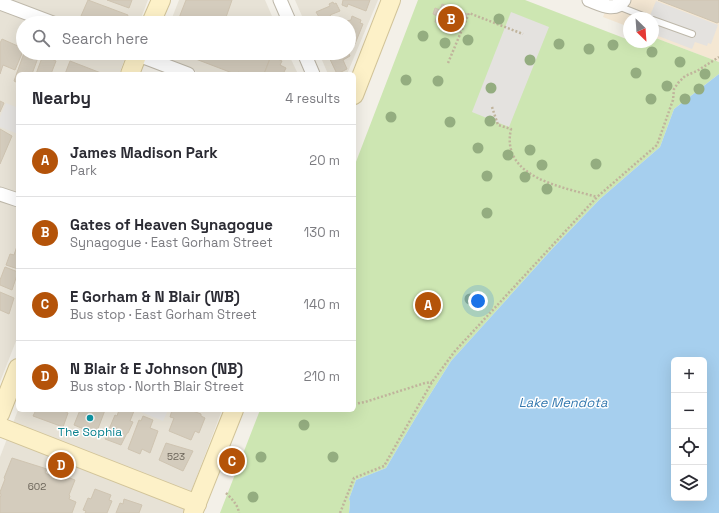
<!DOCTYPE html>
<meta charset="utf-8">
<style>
body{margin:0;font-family:"Space Grotesk",sans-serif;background:#f7f7f7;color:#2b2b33}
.controls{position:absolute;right:12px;bottom:12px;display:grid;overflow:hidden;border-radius:6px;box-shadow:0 4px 16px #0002}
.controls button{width:36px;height:36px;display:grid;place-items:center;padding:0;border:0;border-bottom:1px solid #e1e1e2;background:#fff;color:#2b2b33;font:20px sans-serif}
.compass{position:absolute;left:623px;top:12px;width:36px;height:36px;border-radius:50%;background:#fff;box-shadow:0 4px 16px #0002;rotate:155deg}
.you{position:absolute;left:478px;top:301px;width:14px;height:14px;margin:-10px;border:3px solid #fff;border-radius:50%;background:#1a73e8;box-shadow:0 0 0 6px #1a73e833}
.badge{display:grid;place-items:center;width:26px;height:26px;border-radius:50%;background:#b45309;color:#fff;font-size:13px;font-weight:700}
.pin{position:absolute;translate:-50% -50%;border:2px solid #fff;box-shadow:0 1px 4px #0006}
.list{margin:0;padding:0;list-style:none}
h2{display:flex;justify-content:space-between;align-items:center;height:52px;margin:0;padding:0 16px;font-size:17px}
h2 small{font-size:13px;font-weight:400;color:#7c7c81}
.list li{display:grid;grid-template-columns:26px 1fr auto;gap:12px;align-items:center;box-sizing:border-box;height:72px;padding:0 16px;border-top:1px solid #e1e1e2}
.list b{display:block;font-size:15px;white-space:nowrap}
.list p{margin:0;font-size:13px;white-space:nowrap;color:#7c7c81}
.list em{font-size:13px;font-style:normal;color:#7c7c81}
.icon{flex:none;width:22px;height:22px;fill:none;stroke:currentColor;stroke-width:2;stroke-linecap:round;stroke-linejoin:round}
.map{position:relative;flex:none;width:719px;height:513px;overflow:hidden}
.search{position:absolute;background:#fff;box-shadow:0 4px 16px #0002;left:16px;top:16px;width:340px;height:44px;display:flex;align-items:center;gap:10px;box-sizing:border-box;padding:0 14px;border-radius:22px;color:#7c7c81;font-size:15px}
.panel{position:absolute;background:#fff;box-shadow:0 4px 16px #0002;left:16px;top:72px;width:340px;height:340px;border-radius:6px}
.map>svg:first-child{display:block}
</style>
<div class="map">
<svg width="719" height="513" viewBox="0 0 719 513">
<rect width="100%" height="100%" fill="#f3f0e8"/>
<g fill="#e7e2d6">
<polygon points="0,0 148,0 139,23 23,23 23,53 127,53 119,74 18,74 18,336 0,382"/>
<polygon points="179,0 265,0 275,23 170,23"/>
<polygon points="295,0 378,0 347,74 328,74 319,53 349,53 349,23 305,23"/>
<polygon points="156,53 288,53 298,74 202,74 162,58"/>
<polygon points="18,410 222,410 183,513 0,513 0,457"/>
</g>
<polygon fill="#f4e7d3" points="624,0 719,0 719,62 653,37 653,18 629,18 629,27 603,17 607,7"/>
<polygon fill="#cde6b2" points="418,0 525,0 629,40 629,42 653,42 653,37 719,62 719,74 674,109 660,147 600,199 553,248 451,361 416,417 386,468 356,480 349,499 350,502 349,513 220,513 260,410 354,410 354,167"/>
<g fill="#e4e2df">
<polygon points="656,1 718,25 711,44 708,43 707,46 695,42 692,49 653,34 653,18 649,18"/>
<polygon points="511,12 549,27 509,127 472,112"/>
<polygon points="6,103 18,108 18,134 0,127 0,117"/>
<polygon points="136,410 168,410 163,421"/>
</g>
<path fill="#a6cfee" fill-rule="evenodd" d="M719,74V513H349L350,502L349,499L356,480L386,468L416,417L451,361L553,248L600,199L660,147L674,109ZM674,360H704V498H674Z"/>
<g fill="#d4ccbd" stroke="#cfc4b1">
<polygon points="88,0 128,15 125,23 117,22 100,23 81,16"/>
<polygon points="107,0 132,0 129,8"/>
<polygon points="186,0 232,0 224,23 177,23"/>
<polygon points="343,0 370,0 366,11 348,4 347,7 342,5"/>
<polygon points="658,0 719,0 719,22 717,23"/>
<polygon points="333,2 334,4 336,3 340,11 330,15 334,22 313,23 312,20 319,17 316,12 330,6 329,4"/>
<polygon points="442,4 467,14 460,32 435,22 437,16 433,14 435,8 440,10"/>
<polygon points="352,16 361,20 360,23 363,24 355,44 349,41 349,23 346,23 346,21 351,20"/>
<polygon points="2,39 20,47 19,49 23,51 15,70 3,65 0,74 0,43"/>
<polygon points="24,53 36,53 39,55 32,74 18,74 18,83 14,81"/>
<polygon points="180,53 264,53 271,56 264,74 243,74 238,72 237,74 235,74"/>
<polygon points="327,53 349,53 350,56 343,60 347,69 337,74"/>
<polygon points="43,55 56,61 51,74 36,74"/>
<polygon points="271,56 282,61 280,65 286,68 283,74 264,74"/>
<polygon points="70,61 101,73 101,74 65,74"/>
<polygon points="0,101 4,103 0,112"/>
<polygon points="0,129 12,136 0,164"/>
<polygon points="17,246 18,247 18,269 6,265 10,254 14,255"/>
<polygon points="5,267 18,272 12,290 0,285 0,280"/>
<polygon points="0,292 14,298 9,314 0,310"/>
<polygon points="36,410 62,410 68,413 63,427 33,416"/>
<polygon points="80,410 105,410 96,434 74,425"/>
<polygon points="119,410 133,410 134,411 130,421 133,422 128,433 127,433 121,445 105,439 115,415 117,416"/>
<polygon points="172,410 190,410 201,414 201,416 205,418 199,433 195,431 191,440 169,431 174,418 170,417"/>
<polygon points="143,416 153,420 150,428 158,431 150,453 142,449 140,454 128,449 139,420 141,421"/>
<polygon points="166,443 193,451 183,471 159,460"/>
<polygon points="12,458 47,469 45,473 56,478 56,476 66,480 67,477 75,480 69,495 70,496 69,499 76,502 72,513 0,513 0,498 1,495 0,492 5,479 4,478"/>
<polygon points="95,489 111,495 109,500 112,501 107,513 85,513 86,511 83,510 88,498 91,499"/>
<polygon points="124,499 142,505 139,513 116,513 120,503 123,504"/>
</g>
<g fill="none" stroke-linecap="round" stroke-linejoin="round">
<defs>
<g id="lane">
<polyline points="618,6 648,18"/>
<polyline points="653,20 692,34"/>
</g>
<g id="street">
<polyline points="280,0 290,23"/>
<path d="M589,0C600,4 615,13 624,0"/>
<polyline points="0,3 53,23"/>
<polyline points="133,53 188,74"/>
<polyline points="304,53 313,74"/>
<polyline points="0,194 18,200"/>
</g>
<g id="secondary">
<polyline points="151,23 161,0"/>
<polyline points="130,74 138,53"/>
<polyline points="354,95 391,0"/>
<polyline points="0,414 18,368"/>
<polyline points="0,427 197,504"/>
<polyline points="193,513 234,410"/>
</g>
</defs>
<use href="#lane" stroke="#beb8aa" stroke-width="8"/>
<use href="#street" stroke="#beb8aa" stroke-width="15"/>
<use href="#secondary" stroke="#d2c499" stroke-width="20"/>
<g stroke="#c0b49c" stroke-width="2.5" stroke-dasharray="2 2" stroke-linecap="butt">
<polyline points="448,63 469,13 523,34"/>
<path d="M492,107L498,125L511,129C500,178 563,187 597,197"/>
<polyline points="354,404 365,402 425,383 432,382"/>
<path d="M226,493C232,499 238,505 239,513"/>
<polyline points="340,513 354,478 384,466 432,382 455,351 597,197 657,145 673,100 674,89 678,83 685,76 697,71 719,57"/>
</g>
<use href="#lane" stroke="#fff" stroke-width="6"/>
<use href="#street" stroke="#fff" stroke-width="13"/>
<use href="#secondary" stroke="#fdf1c8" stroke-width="18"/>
</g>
<g fill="#94ad80">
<circle cx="499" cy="19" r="5.5"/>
<circle cx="423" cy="36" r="5.5"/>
<circle cx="468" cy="40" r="5.5"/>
<circle cx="445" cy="43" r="5.5"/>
<circle cx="559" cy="44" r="5.5"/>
<circle cx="613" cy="45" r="5.5"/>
<circle cx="589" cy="49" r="5.5"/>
<circle cx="652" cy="52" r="5.5"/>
<circle cx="530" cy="60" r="5.5"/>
<circle cx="680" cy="62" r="5.5"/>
<circle cx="636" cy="73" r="5.5"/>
<circle cx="705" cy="74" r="5.5"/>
<circle cx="406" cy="80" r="5.5"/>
<circle cx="438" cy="81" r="5.5"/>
<circle cx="667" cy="86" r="5.5"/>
<circle cx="491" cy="88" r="5.5"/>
<circle cx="699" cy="89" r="5.5"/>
<circle cx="651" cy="99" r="5.5"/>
<circle cx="685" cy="99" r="5.5"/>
<circle cx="391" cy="117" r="5.5"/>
<circle cx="490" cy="121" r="5.5"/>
<circle cx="450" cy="122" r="5.5"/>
<circle cx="478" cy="148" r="5.5"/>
<circle cx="530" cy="150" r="5.5"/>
<circle cx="508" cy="155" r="5.5"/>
<circle cx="596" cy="164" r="5.5"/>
<circle cx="542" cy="165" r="5.5"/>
<circle cx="487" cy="176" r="5.5"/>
<circle cx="525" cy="177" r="5.5"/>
<circle cx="547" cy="189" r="5.5"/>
<circle cx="487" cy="213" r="5.5"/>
<circle cx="470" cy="299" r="5.5"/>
<circle cx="304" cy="425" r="5.5"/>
<circle cx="261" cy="457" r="5.5"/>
<circle cx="333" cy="457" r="5.5"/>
<circle cx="253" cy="497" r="5.5"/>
</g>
<circle fill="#0f9aa8" stroke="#fff" stroke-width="1.5" cx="90" cy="418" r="4"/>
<g text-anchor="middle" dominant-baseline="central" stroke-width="3" stroke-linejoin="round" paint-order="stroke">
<g font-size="10" fill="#6a6358">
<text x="176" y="456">523</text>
<text x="37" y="486">602</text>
</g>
<g font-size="12" fill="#0d838f" stroke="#fff">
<text x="90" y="432">The Sophia</text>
</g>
<g font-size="13" font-style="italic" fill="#3378af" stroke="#fff">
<text x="563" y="402">Lake Mendota</text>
</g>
</g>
</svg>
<div class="controls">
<button>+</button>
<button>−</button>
<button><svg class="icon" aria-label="locate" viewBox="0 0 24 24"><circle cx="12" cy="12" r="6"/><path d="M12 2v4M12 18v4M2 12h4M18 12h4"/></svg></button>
<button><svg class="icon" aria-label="layers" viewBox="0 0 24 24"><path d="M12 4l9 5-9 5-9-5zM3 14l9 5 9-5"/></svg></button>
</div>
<svg class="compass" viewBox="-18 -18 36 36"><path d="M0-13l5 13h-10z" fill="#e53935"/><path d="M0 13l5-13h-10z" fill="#7c7c81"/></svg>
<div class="you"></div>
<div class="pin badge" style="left:428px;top:305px">A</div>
<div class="pin badge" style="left:451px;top:19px">B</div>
<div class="pin badge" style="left:232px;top:461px">C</div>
<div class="pin badge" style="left:61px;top:465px">D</div>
<div class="search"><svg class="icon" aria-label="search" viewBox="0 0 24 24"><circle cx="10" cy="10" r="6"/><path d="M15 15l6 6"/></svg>Search here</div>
<section class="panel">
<h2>Nearby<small>4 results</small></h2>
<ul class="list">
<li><span class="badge">A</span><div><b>James Madison Park</b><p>Park</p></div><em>20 m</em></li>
<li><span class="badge">B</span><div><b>Gates of Heaven Synagogue</b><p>Synagogue · East Gorham Street</p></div><em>130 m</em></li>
<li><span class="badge">C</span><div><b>E Gorham &amp; N Blair (WB)</b><p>Bus stop · East Gorham Street</p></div><em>140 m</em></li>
<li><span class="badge">D</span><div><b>N Blair &amp; E Johnson (NB)</b><p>Bus stop · North Blair Street</p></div><em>210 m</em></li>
</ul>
</section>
</div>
